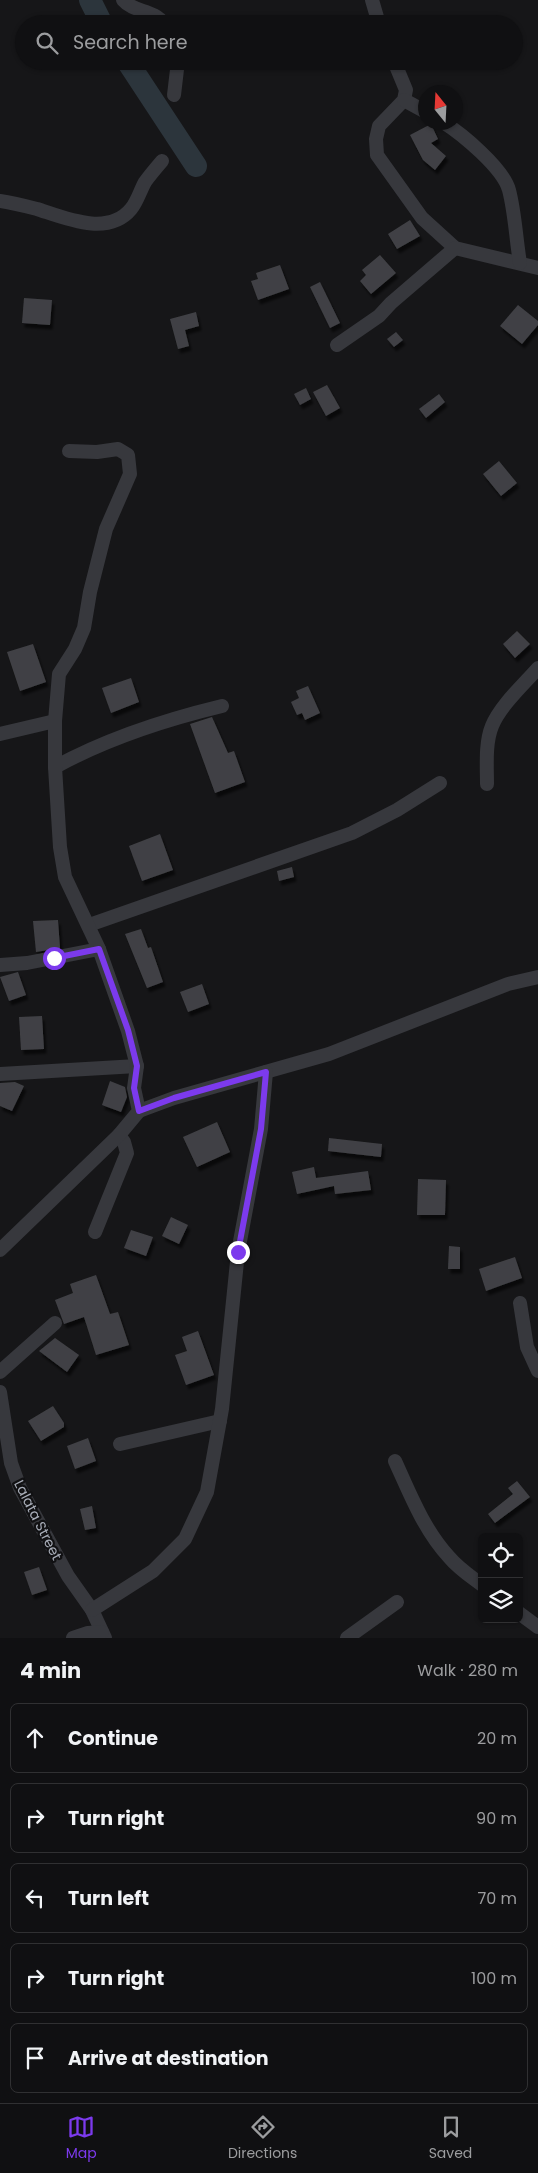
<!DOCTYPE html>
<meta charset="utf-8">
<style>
body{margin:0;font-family:Poppins,sans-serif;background:#1e1e20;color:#f1f3f6}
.controls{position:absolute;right:15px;bottom:15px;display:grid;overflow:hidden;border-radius:8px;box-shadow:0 1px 4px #0004}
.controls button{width:45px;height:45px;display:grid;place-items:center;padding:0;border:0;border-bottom:1px solid #303032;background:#101012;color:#f1f3f6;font:25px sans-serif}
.compass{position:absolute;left:418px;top:85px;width:45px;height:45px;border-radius:50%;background:#101012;box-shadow:0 1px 4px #0004;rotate:342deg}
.stop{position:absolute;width:15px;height:15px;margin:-11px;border:4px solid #7c3aed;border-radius:50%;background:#fff}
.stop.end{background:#7c3aed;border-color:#fff;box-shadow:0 1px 5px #0008}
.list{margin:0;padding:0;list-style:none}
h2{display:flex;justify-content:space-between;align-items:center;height:65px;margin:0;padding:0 20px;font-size:21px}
h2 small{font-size:16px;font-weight:400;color:#9c9d9f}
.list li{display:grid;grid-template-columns:32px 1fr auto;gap:15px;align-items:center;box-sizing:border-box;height:70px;margin:0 10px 10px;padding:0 10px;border:1px solid #303032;border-radius:8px}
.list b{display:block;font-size:19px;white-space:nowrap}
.list em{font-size:16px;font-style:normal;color:#9c9d9f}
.icon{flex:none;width:28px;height:28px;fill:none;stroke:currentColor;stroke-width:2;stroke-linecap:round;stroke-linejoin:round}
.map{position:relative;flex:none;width:538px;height:1638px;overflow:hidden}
.search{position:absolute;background:#101012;box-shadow:0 1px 4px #0004;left:15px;right:15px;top:15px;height:55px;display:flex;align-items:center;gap:12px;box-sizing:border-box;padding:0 18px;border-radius:28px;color:#9c9d9f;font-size:19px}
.sheet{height:465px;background:#101012}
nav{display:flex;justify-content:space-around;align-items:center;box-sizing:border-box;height:70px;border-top:1px solid #303032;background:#101012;font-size:14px;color:#9c9d9f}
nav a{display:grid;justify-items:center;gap:2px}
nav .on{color:#7c3aed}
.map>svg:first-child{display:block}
</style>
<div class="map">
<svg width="538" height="1638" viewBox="0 0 538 1638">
<defs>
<filter id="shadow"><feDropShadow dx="2.5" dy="4.5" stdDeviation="1" flood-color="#0009"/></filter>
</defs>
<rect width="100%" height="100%" fill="#161618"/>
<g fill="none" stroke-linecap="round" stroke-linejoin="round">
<g stroke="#2c353c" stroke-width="22">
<polyline points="90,0 102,24"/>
<polyline points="127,61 196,166"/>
</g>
</g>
<g fill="#404145" filter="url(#shadow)">
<polygon points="431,124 438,139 431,143 446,156 435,170 423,160 410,135"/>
<polygon points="410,220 420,236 397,249 388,234"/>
<polygon points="380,255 396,273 371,294 360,281 366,275 362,270"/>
<polygon points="280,265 289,289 258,300 251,281 258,279 256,273"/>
<polygon points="320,282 340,323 330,328 310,287"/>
<polygon points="24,298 52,300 50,325 22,323"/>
<polygon points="518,305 538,321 538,325 522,344 500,326"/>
<polygon points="196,312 199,326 185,330 189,346 178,349 170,319"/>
<polygon points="396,332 403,340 394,347 387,339"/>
<polygon points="327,385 340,408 326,416 313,392"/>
<polygon points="306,388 311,399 300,405 294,394"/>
<polygon points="439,394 445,402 426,418 419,409"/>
<polygon points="499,461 517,483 501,496 483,474"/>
<polygon points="517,631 530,644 515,658 503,644"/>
<polygon points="33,644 46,682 20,691 7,652"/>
<polygon points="131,678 139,702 111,713 102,688"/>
<polygon points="308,686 320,713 305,720 302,713 297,715 291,702 299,698 296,691"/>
<polygon points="212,717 228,753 234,751 245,782 215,793 190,724"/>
<polygon points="160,834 173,870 142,881 129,846"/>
<polygon points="292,867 294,877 279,881 277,871"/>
<polygon points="58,920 60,948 36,952 33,921"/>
<polygon points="141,929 148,948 151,947 163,982 147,988 125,934"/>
<polygon points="18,972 26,995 9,1001 0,977"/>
<polygon points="202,984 209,1004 188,1012 180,992"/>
<polygon points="42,1016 44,1049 21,1050 19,1017"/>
<polygon points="110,1081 125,1087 127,1097 121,1112 102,1105"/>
<polygon points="15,1082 24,1086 12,1111 0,1106 0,1083"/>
<polygon points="217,1122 230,1152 197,1167 183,1137"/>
<polygon points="329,1138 382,1144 381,1157 328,1151"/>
<polygon points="314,1167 316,1178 368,1171 371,1190 335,1194 334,1186 297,1194 292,1172"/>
<polygon points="418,1179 446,1180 445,1215 417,1215"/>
<polygon points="171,1217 188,1225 179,1244 162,1236"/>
<polygon points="131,1230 153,1237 146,1256 124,1248"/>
<polygon points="449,1246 460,1247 460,1269 448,1269"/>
<polygon points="515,1257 522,1278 486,1291 479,1269"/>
<polygon points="96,1275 110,1314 118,1312 129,1345 96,1355 84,1317 64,1324 55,1300 73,1293 70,1284"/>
<polygon points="198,1331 214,1375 186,1385 175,1355 187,1351 182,1337"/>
<polygon points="55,1338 79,1355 67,1372 39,1351"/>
<polygon points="53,1406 64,1423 64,1427 41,1441 28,1421"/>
<polygon points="88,1438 96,1461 75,1469 67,1446"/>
<polygon points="517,1481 530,1497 495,1523 488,1514 513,1494 508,1488"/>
<polygon points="92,1506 96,1528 85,1530 80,1509"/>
<polygon points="39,1567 47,1590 32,1595 24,1572"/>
</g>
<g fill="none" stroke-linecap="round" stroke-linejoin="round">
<g stroke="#37383d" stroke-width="14">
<path d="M123,0C134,13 154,9 164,24"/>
<polyline points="372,0 379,24"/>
<polyline points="394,61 406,90 404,100 379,126 376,139 377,155 422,218 455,248 538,268"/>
<polyline points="174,95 178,61"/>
<polyline points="404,100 426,112"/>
<path d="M443,122C462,134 503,168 509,190C515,213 516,239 520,263"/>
<path d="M0,201C13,203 25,206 37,209C65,218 108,237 131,209C137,202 140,191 145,182C150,175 156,168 162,161"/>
<polyline points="337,345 379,316 391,303 455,248"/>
<polyline points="0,734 55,721"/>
<path d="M55,767C108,738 164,720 222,706"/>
<path d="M487,784C487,766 485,743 492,726C500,706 524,684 538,668"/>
<polyline points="89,925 352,833 397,810 440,783"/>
<polyline points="0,965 27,963 99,949"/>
<polyline points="0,1074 137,1066"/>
<polyline points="139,1111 174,1098 329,1054 508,984 538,977"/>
<polyline points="95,1232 127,1153 124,1142 119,1135"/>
<polyline points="0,1250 119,1135 139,1111 134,1088 137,1066 128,1031 99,949 65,877 60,847 55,767 55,721 59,674 75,649 84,628 90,592 106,529 130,474 128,455 118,449 97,452 69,451"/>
<polyline points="520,1303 527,1347 538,1371"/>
<polyline points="0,1372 55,1323"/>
<polyline points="0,1392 11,1463 20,1488 68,1576 92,1610 105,1638"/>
<polyline points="120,1444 220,1421"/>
<path d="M395,1461C410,1494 424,1530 449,1557C458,1568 470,1576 482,1585"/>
<polyline points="92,1610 153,1571 185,1539 207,1492 222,1409 238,1252 261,1129 266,1072"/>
<polyline points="519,1613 538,1627"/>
<polyline points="73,1638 88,1633 102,1632"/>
<polyline points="347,1638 397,1602"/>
</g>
</g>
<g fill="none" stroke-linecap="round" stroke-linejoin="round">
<polyline stroke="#7c3aed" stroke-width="6" points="54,958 99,949 128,1030 137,1066 134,1088 139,1111 174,1098 266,1072 261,1129 238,1252"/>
</g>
<g text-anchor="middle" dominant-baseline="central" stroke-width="4.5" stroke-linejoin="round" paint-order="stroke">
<g font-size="14" fill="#a8adb8" stroke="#111113">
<text transform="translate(38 1520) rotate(63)">Lalata Street</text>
</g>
</g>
</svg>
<div class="controls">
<button><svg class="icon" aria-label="locate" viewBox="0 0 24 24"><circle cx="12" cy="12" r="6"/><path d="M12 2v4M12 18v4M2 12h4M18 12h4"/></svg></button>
<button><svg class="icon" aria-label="layers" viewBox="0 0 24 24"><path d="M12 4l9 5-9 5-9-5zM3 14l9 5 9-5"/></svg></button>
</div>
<svg class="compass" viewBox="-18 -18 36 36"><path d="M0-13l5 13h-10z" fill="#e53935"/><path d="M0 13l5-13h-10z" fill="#9c9d9f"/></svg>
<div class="stop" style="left:54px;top:958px"></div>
<div class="stop end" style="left:238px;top:1252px"></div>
<div class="search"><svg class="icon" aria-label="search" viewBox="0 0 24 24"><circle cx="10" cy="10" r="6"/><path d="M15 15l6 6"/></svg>Search here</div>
</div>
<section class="sheet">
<h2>4 min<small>Walk · 280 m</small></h2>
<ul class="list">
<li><svg class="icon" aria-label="ahead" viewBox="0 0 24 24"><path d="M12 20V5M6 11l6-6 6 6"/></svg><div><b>Continue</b></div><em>20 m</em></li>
<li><svg class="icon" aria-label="right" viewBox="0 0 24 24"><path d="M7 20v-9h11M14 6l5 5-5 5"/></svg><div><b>Turn right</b></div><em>90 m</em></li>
<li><svg class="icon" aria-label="left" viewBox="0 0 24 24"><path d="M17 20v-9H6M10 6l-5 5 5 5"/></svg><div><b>Turn left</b></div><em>70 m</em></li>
<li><svg class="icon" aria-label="right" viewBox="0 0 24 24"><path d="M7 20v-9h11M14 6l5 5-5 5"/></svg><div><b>Turn right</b></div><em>100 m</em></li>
<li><svg class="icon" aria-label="arrive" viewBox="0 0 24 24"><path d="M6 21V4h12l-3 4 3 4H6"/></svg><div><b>Arrive at destination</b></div></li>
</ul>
</section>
<nav>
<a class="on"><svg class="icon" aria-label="map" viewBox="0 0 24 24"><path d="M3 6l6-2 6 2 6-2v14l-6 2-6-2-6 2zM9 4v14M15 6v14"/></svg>Map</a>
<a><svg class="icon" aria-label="directions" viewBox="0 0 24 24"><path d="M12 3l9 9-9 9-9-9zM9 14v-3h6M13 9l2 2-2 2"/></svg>Directions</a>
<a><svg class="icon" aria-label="saved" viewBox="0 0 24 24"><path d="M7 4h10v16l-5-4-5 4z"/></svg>Saved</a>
</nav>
